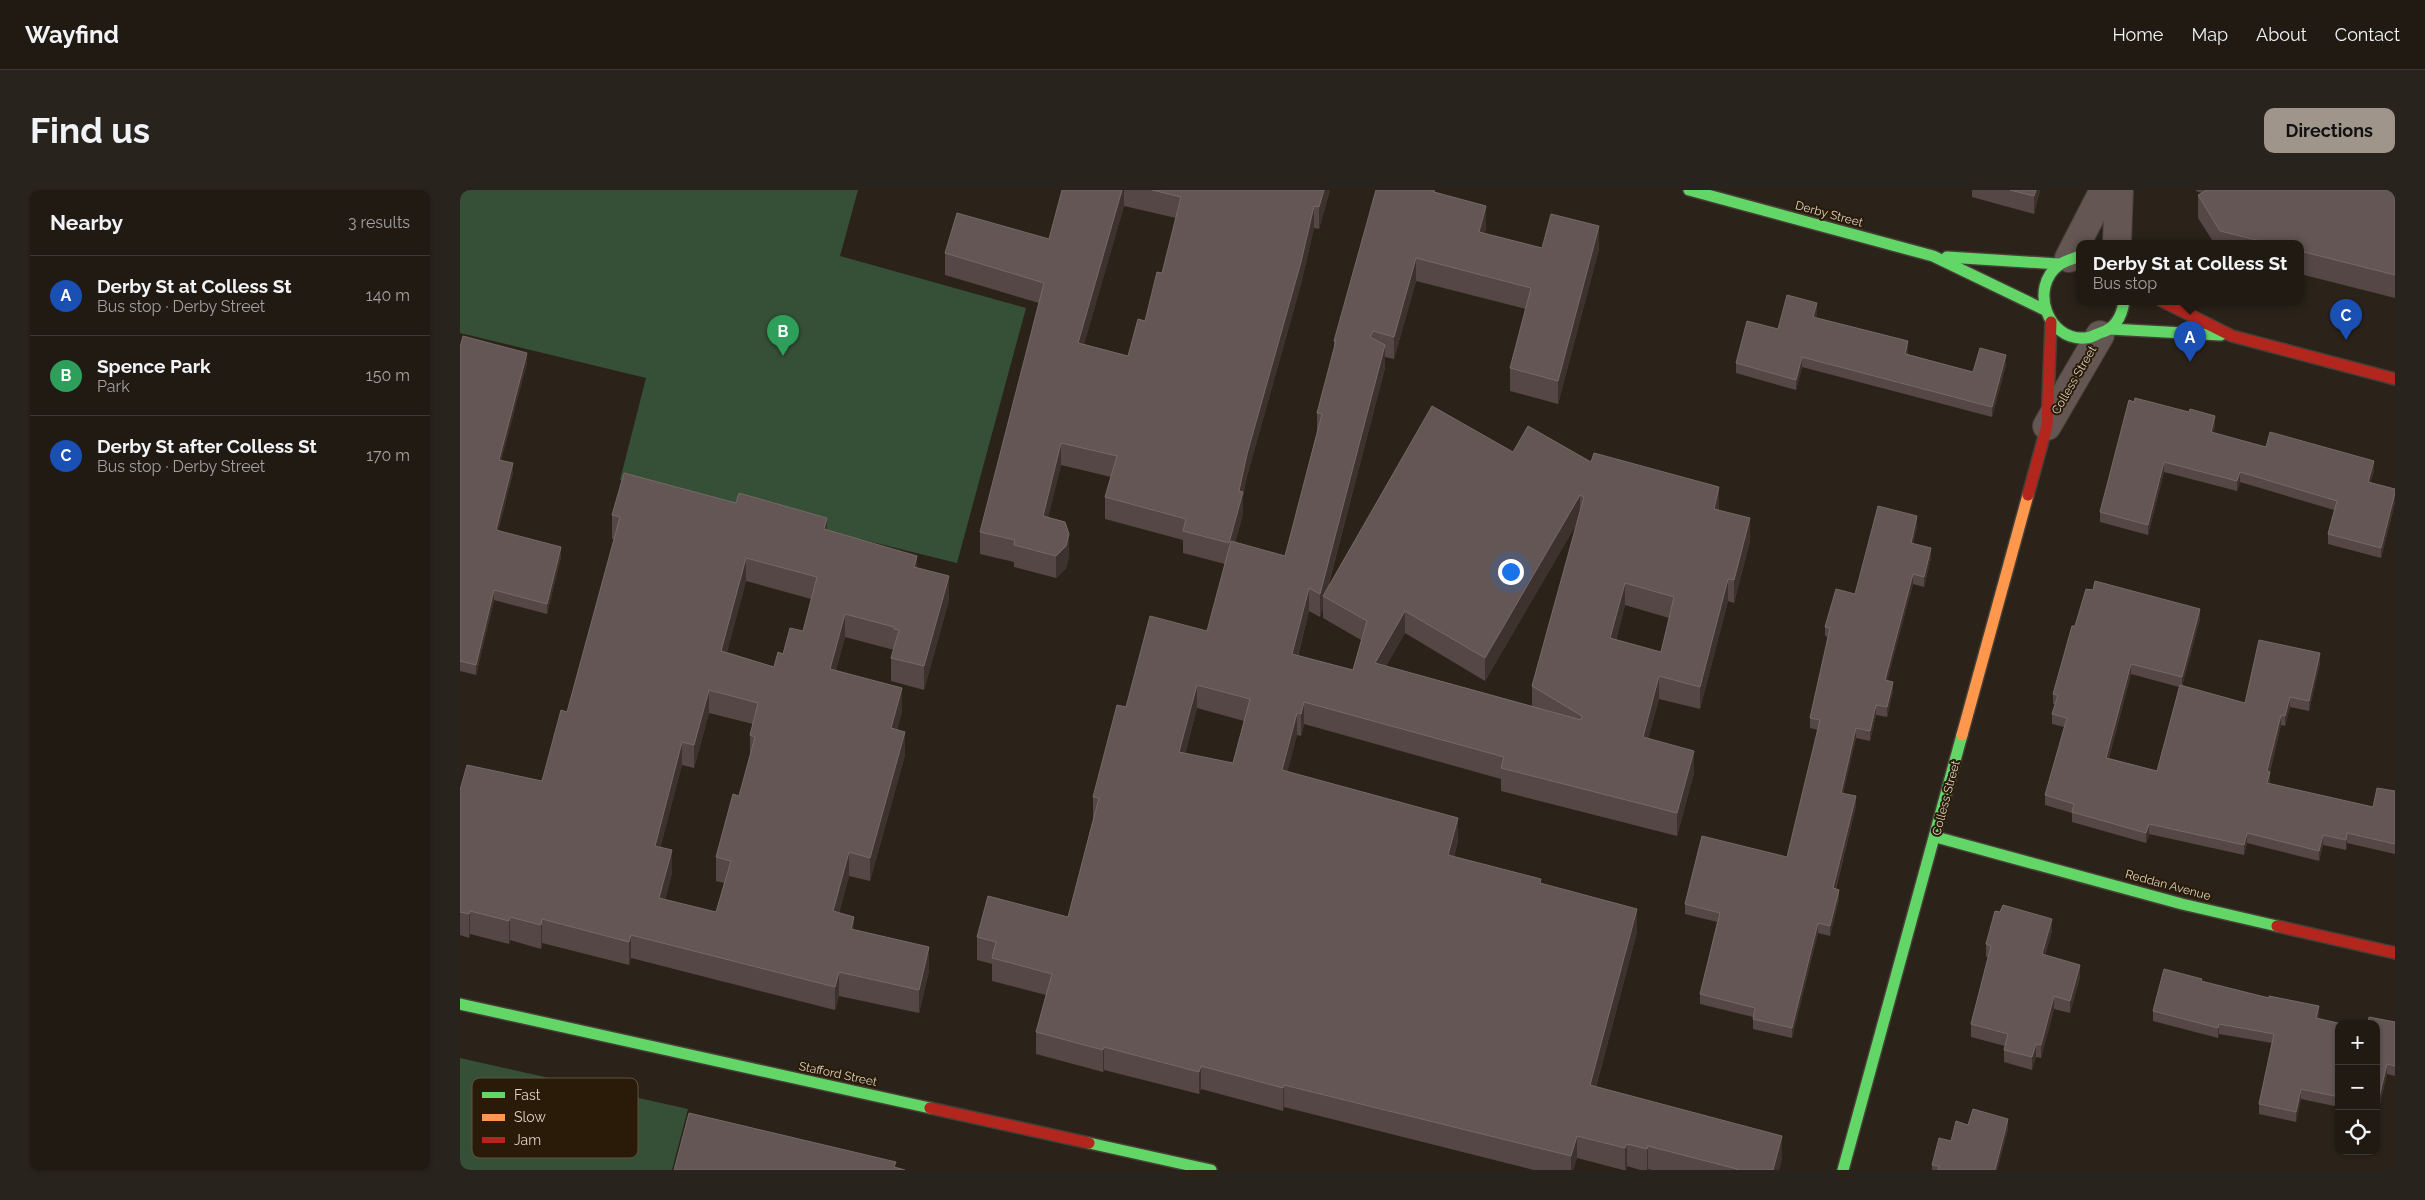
<!DOCTYPE html>
<meta charset="utf-8">
<style>
body{margin:0;font-family:Raleway,sans-serif;background:#28231c;color:#f1f3f6}
.controls{position:absolute;right:15px;bottom:15px;display:grid;overflow:hidden;border-radius:10px;box-shadow:0 1px 4px #0004}
.controls button{width:45px;height:45px;display:grid;place-items:center;padding:0;border:0;border-bottom:1px solid #3d3833;background:#201a13;color:#f1f3f6;font:25px sans-serif}
.you{position:absolute;left:1050px;top:381px;width:18px;height:18px;margin:-12px;border:4px solid #fff;border-radius:50%;background:#1a73e8;box-shadow:0 0 0 8px #1a73e833}
.badge{display:grid;place-items:center;width:32px;height:32px;border-radius:50%;background:#9f958a;color:#fff;font-size:16px;font-weight:700}
.pin{position:absolute;translate:-50% -41px;filter:drop-shadow(0 1px 2px #0008)}
.pin::after{content:'';position:absolute;top:26px;width:18px;height:15px;background:inherit;clip-path:polygon(0 0,100% 0,50% 100%)}
.popup{position:absolute;left:1616px;top:50px;width:228px;height:65px;box-sizing:border-box;display:grid;place-content:center;border-radius:10px;background:#201a13;filter:drop-shadow(0 1px 4px #0005);font-size:16px;white-space:nowrap;color:#a2a1a0}
.popup b{font-size:19px;color:#f1f3f6}
.popup::after{content:'';position:absolute;left:50%;top:100%;margin-left:-10px;border:10px solid transparent;border-top-color:#201a13}
.list{margin:0;padding:0;list-style:none}
h2{display:flex;justify-content:space-between;align-items:center;height:65px;margin:0;padding:0 20px;font-size:21px}
h2 small{font-size:16px;font-weight:400;color:#a2a1a0}
.list li{display:grid;grid-template-columns:32px 1fr auto;gap:15px;align-items:center;box-sizing:border-box;height:80px;padding:0 20px;border-top:1px solid #3d3833}
.list b{display:block;font-size:19px;white-space:nowrap}
.list p{margin:0;font-size:16px;white-space:nowrap;color:#a2a1a0}
.list em{font-size:16px;font-style:normal;color:#a2a1a0}
.icon{flex:none;width:28px;height:28px;fill:none;stroke:currentColor;stroke-width:2;stroke-linecap:round;stroke-linejoin:round}
.map{position:relative;flex:none;width:1935px;height:980px;overflow:hidden;border-radius:10px}
header{display:flex;align-items:center;gap:30px;box-sizing:border-box;height:70px;padding:0 25px;background:#201a13;border-bottom:1px solid #3d3833}
header strong{font-size:24px}
nav{display:flex;gap:28px;margin-inline-start:auto;font-size:18px}
.intro{display:flex;align-items:center;justify-content:space-between;box-sizing:border-box;height:120px;padding:0 30px}
h1{margin:0;font-size:35px}
.button{padding:12px 22px;border-radius:10px;background:#9f958a;color:#111;font-size:18px;font-weight:700}
main{display:flex;gap:30px;padding:0 30px}
aside{flex:1;background:#201a13;border-radius:10px;box-shadow:0 1px 4px #0004}
.map>svg:first-child{display:block}
</style>
<header>
<strong>Wayfind</strong>
<nav><a>Home</a><a>Map</a><a>About</a><a>Contact</a></nav>
</header>
<div class="intro"><h1>Find us</h1><a class="button">Directions</a></div>
<main>
<aside>
<h2>Nearby<small>3 results</small></h2>
<ul class="list">
<li><span class="badge" style="background:#1a4fb4">A</span><div><b>Derby St at Colless St</b><p>Bus stop · Derby Street</p></div><em>140 m</em></li>
<li><span class="badge" style="background:#2e9e5b">B</span><div><b>Spence Park</b><p>Park</p></div><em>150 m</em></li>
<li><span class="badge" style="background:#1a4fb4">C</span><div><b>Derby St after Colless St</b><p>Bus stop · Derby Street</p></div><em>170 m</em></li>
</ul>
</aside>
<div class="map">
<svg width="1935" height="980" viewBox="0 0 1935 980">
<rect width="100%" height="100%" fill="#2b2319"/>
<g fill="#355036">
<polygon points="0,0 398,0 380,66 566,118 497,373 160,290 186,188 0,143"/>
<polygon points="0,868 228,919 212,980 0,980"/>
</g>
<g fill="none" stroke-linecap="round" stroke-linejoin="round">
<defs>
<g id="street">
<polyline points="1657,53 1659,0"/>
<polyline points="1609,68 1644,0"/>
<polyline points="1587,236 1640,145"/>
</g>
<g id="fast">
<polyline points="1229,0 1473,66 1585,120"/>
<path d="M1620,66C1613,69 1604,71 1599,75C1569,97 1587,151 1625,148C1630,148 1635,145 1640,143C1655,139 1662,126 1664,111"/>
<polyline points="1487,67 1598,74"/>
<polyline points="1650,139 1761,145"/>
<polyline points="1476,647 1722,714 1817,736"/>
<polyline points="0,814 470,918"/>
<polyline points="629,953 751,980"/>
<polyline points="1383,980 1502,545"/>
</g>
<polyline id="slow" points="1502,545 1568,305"/>
<g id="jam">
<polyline points="1702,111 1772,146 1935,189"/>
<polyline points="1568,305 1587,236 1591,132"/>
<polyline points="1817,736 1935,763"/>
<polyline points="470,918 629,953"/>
</g>
</defs>
<use href="#street" stroke="#463f37" stroke-width="30"/>
<use href="#fast" stroke="#463f37" stroke-width="14"/>
<use href="#slow" stroke="#463f37" stroke-width="14"/>
<use href="#jam" stroke="#463f37" stroke-width="14"/>
<use href="#street" stroke="#645652" stroke-width="28"/>
<use href="#fast" stroke="#63d668" stroke-width="11"/>
<use href="#slow" stroke="#ff974d" stroke-width="11"/>
<use href="#jam" stroke="#b3261e" stroke-width="11"/>
</g>
<g fill="#544746" fill-rule="evenodd">
<path d="M602,0H870L859,39L854,38L841,94L787,286L783,306V324L775,353L825,366L857,242V223L874,158V151L975,0V2L1026,38L1024,43L1082,58L1139,59L1098,214L1050,201V178L1066,119L956,91L934,169L925,167V178L868,397L1053,262L1131,272L1259,320L1290,351L1274,413L1268,411L1240,519L1199,509L1188,548L1234,583L1217,646L1041,601V589L844,534L841,546L837,545L827,582L998,651L994,667L1081,694L1177,742L1136,897L1322,968L1319,980H1192L1188,979L1187,980H1180L1167,976L1166,980H1163L1117,968L1113,980H1074L824,917L823,921L741,899L739,904L644,880L643,882L576,864V842L586,805L532,791V774L517,770V747L608,727L633,629V607L666,517L747,441L765,374L723,363V350L645,329V307L651,287L601,275L588,327L609,366L606,378L596,388L554,377V372L520,364V342L579,113L485,85V63L589,49ZM664,16L716,28L702,83L685,131L668,166L624,154ZM1117,333L1072,496V516L926,476L945,443L1025,491ZM1165,415L1209,428L1201,462L1156,450ZM863,417V428L901,450L893,480L838,466L849,421L860,427ZM737,518L784,531L773,573L725,564Z"/>
<polygon points="1512,0 1580,0 1574,24 1512,7"/>
<polygon points="1736,0 1935,0 1935,108 1840,84 1840,53 1754,53 1738,28 1738,5 1742,3 1736,1"/>
<polygon points="1357,123 1356,128 1448,161 1448,164 1513,182 1546,175 1532,227 1342,177 1336,200 1276,183 1276,173 1318,139"/>
<polygon points="0,157 67,173 41,270 53,283 38,341 101,367 87,424 34,410 16,485 0,481"/>
<polygon points="1669,210 1755,236 1753,243 1806,257 1914,281 1910,293 1935,299 1935,313 1921,368 1868,354 1868,344 1874,320 1780,292 1777,301 1704,282 1688,345 1640,332 1640,322"/>
<path d="M152,325L367,340L457,378L489,410L464,500L431,491V468L434,460L385,447L376,480L442,522L437,539L445,565L410,691L389,686L379,723L394,740L469,781L459,823L379,806L375,820L171,768L169,775L82,753L81,759L50,750L49,754L10,744L9,748L0,745V600L82,591L107,522L155,349H152ZM286,391L351,409L343,441L323,464L314,477L267,462ZM249,523L293,534L290,545V566L279,606L256,667V691L264,693L256,722L205,710L212,683L200,657L222,575L234,578Z"/>
<polygon points="1457,336 1453,353 1471,368 1464,397 1453,394 1427,490 1433,501 1427,527 1416,525 1410,551 1396,548 1383,603 1396,616 1376,699 1379,709 1370,746 1358,743 1332,848 1293,839 1293,827 1240,814 1240,804 1257,732 1225,724 1225,714 1327,667 1358,540 1350,538 1350,528 1368,447 1365,446 1365,437"/>
<path d="M1740,429L1722,496L1785,513L1860,473L1849,521L1830,517L1825,536L1821,535L1810,582L1809,594L1913,617L1935,601V664L1887,653L1886,660L1863,655L1859,671L1787,653L1784,665L1689,644L1686,653L1612,632V623L1585,615V605L1604,537L1592,534V524L1595,514H1593V504ZM1671,484L1719,497L1697,581L1649,568Z"/>
<polygon points="1592,741 1585,765 1620,787 1610,823 1594,819 1581,868 1576,867 1572,880 1544,872 1544,860 1545,856 1511,847 1511,834 1528,767 1526,767 1526,754"/>
<polygon points="1742,791 1859,826 1858,828 1879,834 1879,917 1841,909 1836,932 1799,924 1799,914 1812,853 1759,844 1758,848 1693,831 1693,821"/>
<polygon points="1935,832 1935,886 1927,884 1917,926 1916,925 1916,834"/>
<polygon points="1508,935 1548,939 1537,980 1472,980 1472,975 1491,951"/>
</g>
<g fill="#3e322e">
<polygon points="662,0 664,0 664,16 618,175 618,153"/>
<polygon points="864,0 870,0 859,39 859,17"/>
<polygon points="1576,0 1580,0 1574,24 1574,6"/>
<polygon points="854,16 854,38 841,94 787,286 783,306 783,324 769,375 769,353 779,301 787,264"/>
<polygon points="1026,16 1026,38 1019,64 1019,42"/>
<polygon points="1139,36 1139,59 1098,214 1098,191"/>
<polygon points="956,68 956,91 934,169 934,147"/>
<polygon points="1357,113 1357,123 1353,137 1353,127"/>
<polygon points="1448,151 1448,161 1445,174 1445,164"/>
<polygon points="925,155 925,178 865,407 863,406 863,417 860,427 860,404"/>
<polygon points="67,163 67,173 39,280 39,270"/>
<polygon points="1546,165 1546,175 1532,227 1532,217"/>
<polygon points="1342,167 1342,177 1336,200 1336,190"/>
<polygon points="1755,226 1755,236 1751,252 1751,242"/>
<polygon points="601,253 601,275 583,348 583,326"/>
<polygon points="1914,271 1914,281 1908,302 1908,292"/>
<polygon points="1704,272 1704,282 1688,345 1688,335"/>
<polygon points="53,273 53,283 36,350 36,340"/>
<polygon points="1780,282 1780,292 1777,301 1777,291"/>
<polygon points="1259,297 1259,319 1254,341 1254,319"/>
<polygon points="1935,303 1935,313 1921,368 1921,358"/>
<polygon points="1120,305 1120,328 1025,491 1025,468"/>
<polygon points="1457,326 1457,336 1451,363 1451,353"/>
<polygon points="367,328 367,351 364,339"/>
<polygon points="1290,328 1290,351 1274,413 1274,390"/>
<polygon points="609,344 609,366 606,378 596,388 596,366"/>
<polygon points="101,357 101,367 87,424 87,414"/>
<polygon points="1471,358 1471,368 1464,397 1464,387"/>
<polygon points="457,366 457,390 454,377"/>
<polygon points="286,368 286,391 261,484 261,461"/>
<polygon points="1453,384 1453,394 1425,500 1425,490"/>
<polygon points="489,386 489,410 464,500 464,476"/>
<polygon points="1268,389 1268,411 1240,519 1240,497"/>
<polygon points="1165,393 1165,415 1150,471 1150,448"/>
<polygon points="849,398 849,421 832,487 832,464"/>
<polygon points="34,400 34,410 16,485 16,475"/>
<polygon points="1740,419 1740,429 1722,497 1722,487"/>
<polygon points="945,421 945,443 915,495 915,473"/>
<polygon points="385,424 385,447 370,502 370,479"/>
<polygon points="1860,463 1860,473 1849,521 1849,511"/>
<polygon points="1671,474 1671,484 1646,578 1646,568"/>
<polygon points="1199,486 1199,509 1183,569 1183,547"/>
<polygon points="1433,492 1433,501 1427,527 1427,517"/>
<polygon points="737,495 737,518 719,585 719,562"/>
<polygon points="442,498 442,522 431,561 431,538"/>
<polygon points="249,500 249,523 234,578 234,555"/>
<polygon points="1830,507 1830,517 1825,536 1825,526"/>
<polygon points="844,512 844,534 841,546 841,524"/>
<polygon points="1416,515 1416,525 1410,551 1410,541"/>
<polygon points="837,523 837,545 822,603 822,580"/>
<polygon points="1821,525 1821,535 1807,591 1807,581"/>
<polygon points="1396,538 1396,548 1381,613 1381,603"/>
<polygon points="445,542 445,565 410,691 410,668"/>
<polygon points="222,552 222,575 195,679 195,656"/>
<polygon points="1234,561 1234,583 1217,646 1217,623"/>
<polygon points="1810,582 1810,592 1807,603 1807,593"/>
<polygon points="1396,606 1396,616 1373,708 1373,698"/>
<polygon points="998,628 998,651 988,688 988,665"/>
<polygon points="1689,634 1689,644 1686,653 1686,643"/>
<polygon points="1787,643 1787,653 1784,665 1784,655"/>
<polygon points="1887,643 1887,653 1886,660 1886,650"/>
<polygon points="1863,645 1863,655 1859,671 1859,661"/>
<polygon points="212,660 212,683 199,732 199,708"/>
<polygon points="389,662 389,686 373,745 373,721"/>
<polygon points="1379,700 1379,709 1370,746 1370,736"/>
<polygon points="1177,719 1177,742 1130,918 1130,895"/>
<polygon points="10,721 10,744 9,748 9,724"/>
<polygon points="50,727 50,750 49,754 49,731"/>
<polygon points="394,727 394,750 391,739"/>
<polygon points="82,729 82,753 81,759 81,735"/>
<polygon points="1592,729 1592,741 1582,777 1582,764"/>
<polygon points="1358,733 1358,743 1332,848 1332,838"/>
<polygon points="171,745 171,768 169,775 169,752"/>
<polygon points="469,757 469,781 459,823 459,800"/>
<polygon points="1620,775 1620,787 1610,823 1610,811"/>
<polygon points="379,782 379,806 375,820 375,797"/>
<polygon points="1594,806 1594,819 1581,868 1581,855"/>
<polygon points="1859,816 1859,826 1856,838 1856,828"/>
<polygon points="1759,834 1759,844 1758,848 1758,838"/>
<polygon points="1576,854 1576,867 1572,880 1572,867"/>
<polygon points="644,857 644,880 643,882 643,860"/>
<polygon points="1927,874 1927,884 1917,926 1917,916"/>
<polygon points="741,876 741,899 739,904 739,882"/>
<polygon points="824,895 824,917 823,921 823,898"/>
<polygon points="1841,899 1841,909 1836,932 1836,922"/>
<polygon points="1548,929 1548,939 1537,980 1535,980"/>
<polygon points="1117,946 1117,968 1113,980 1111,980 1111,966"/>
<polygon points="1322,946 1322,968 1319,980 1313,980"/>
<polygon points="1167,954 1167,976 1165,980 1165,958"/>
<polygon points="1188,956 1188,979 1187,980 1187,959"/>
</g>
<g fill="#635654" stroke="#766966" fill-rule="evenodd">
<polygon points="602,0 662,0 618,153 668,166 678,129 685,131 697,82 702,83 721,7 692,0 864,0 859,17 854,16 841,72 787,264 779,301 783,302 769,353 723,341 726,329 645,307 657,266 601,253 583,326 605,332 609,344 606,356 596,366 554,355 555,350 520,342 584,93 485,63 497,23 589,49"/>
<path d="M916,0H974V2L1026,16L1019,42L1082,58L1091,24L1139,36L1098,191L1050,178L1071,98L956,68L934,147L913,141L910,147L925,155L860,404L849,398L832,464L893,480L907,431L863,406L972,216L1053,262L1068,236L1131,272L1134,263L1259,297L1254,319L1290,328L1274,390L1268,389L1240,497L1199,486L1183,547L1234,561L1217,623L1041,578L1044,567L844,512L841,524L837,523L822,580L998,628L988,665L1081,689L1080,693L1177,719L1130,895L1322,946L1313,980H1276L1277,979L1188,956L1187,959L1167,954L1165,958L1117,946L1111,966L824,895L823,898L741,876L739,882L644,857L643,860L576,842L592,784L532,768L536,752L517,747L528,706L608,727L639,608L633,607L657,515L666,517L690,426L747,441L771,351L825,366L862,224L857,223L876,151H874ZM1120,305L1124,307L1072,496L1122,526L1121,530L915,473L945,421L1025,468ZM1165,393L1214,407L1201,462L1150,448ZM737,495L790,509L773,573L719,562Z"/>
<polygon points="1550,0 1576,0 1574,6"/>
<polygon points="1747,0 1935,0 1935,85 1840,61 1840,53 1809,53 1760,41 1738,5"/>
<polygon points="1327,105 1357,113 1353,127 1448,151 1445,164 1513,182 1520,158 1546,165 1532,217 1342,167 1336,190 1276,173 1287,131 1318,139"/>
<polygon points="3,146 67,163 39,270 53,273 36,340 101,357 87,414 34,400 16,475 0,471 0,157"/>
<polygon points="1675,208 1729,222 1730,219 1755,226 1751,242 1806,257 1810,242 1914,271 1908,292 1935,299 1935,303 1921,358 1868,344 1877,311 1780,282 1777,291 1704,272 1688,335 1640,322 1669,210 1674,212"/>
<path d="M164,283L276,313L279,303L367,328L364,339L457,366L454,377L489,386L464,476L431,468L439,440L434,439V437L385,424L370,479L442,498L431,538L445,542L410,668L389,662L373,721L394,727L391,739L469,757L459,800L379,782L375,797L171,745L169,752L82,729L81,735L50,727L49,731L10,721L9,724L0,722V600L7,575L82,591L101,520L107,522L160,327L152,325ZM286,368L357,387L343,441L330,438L323,464L318,462L314,477L261,461ZM249,500L298,513L290,545L295,547L279,606L273,604L256,667L271,671L256,722L199,708L212,660L195,656L222,552L234,555Z"/>
<polygon points="1418,316 1457,326 1451,353 1471,358 1464,387 1453,384 1425,490 1433,492 1427,517 1416,515 1410,541 1396,538 1381,603 1396,606 1373,698 1379,700 1370,736 1358,733 1332,838 1293,829 1295,818 1240,804 1260,723 1225,714 1242,646 1327,667 1360,530 1350,528 1370,438 1365,437 1376,399 1395,404"/>
<polygon points="1635,391 1740,419 1722,487 1671,474 1646,568 1697,581 1720,495 1785,513 1799,450 1860,463 1849,511 1830,507 1825,526 1821,525 1807,581 1810,582 1807,593 1913,617 1917,598 1935,601 1935,654 1887,643 1886,650 1863,645 1859,661 1787,643 1784,655 1689,634 1686,643 1612,622 1614,614 1585,605 1607,528 1592,524 1598,505 1593,504 1612,436 1615,436 1626,399 1633,400"/>
<polygon points="1543,715 1592,729 1582,764 1620,775 1610,811 1594,806 1581,855 1576,854 1572,867 1544,860 1548,844 1511,834 1531,756 1526,754 1535,721 1540,722"/>
<polygon points="1704,779 1742,789 1741,791 1809,808 1809,806 1859,816 1856,828 1882,834 1879,834 1879,907 1841,899 1836,922 1799,914 1814,844 1759,834 1758,838 1693,821"/>
<polygon points="1909,827 1935,832 1935,876 1927,874 1917,916 1916,915 1916,834 1908,834"/>
<polygon points="1513,919 1548,929 1535,980 1478,980 1479,976 1472,975 1479,948 1491,951 1496,931 1508,935"/>
<polygon points="229,923 436,972 434,977 445,980 214,980"/>
</g>
<g text-anchor="middle" dominant-baseline="central" stroke-width="4" stroke-linejoin="round" paint-order="stroke">
<g font-size="12" fill="#ddd3c7" stroke="#291b07">
<text transform="translate(1369 24) rotate(15)">Derby Street</text>
<text transform="translate(1614 190) rotate(-60)">Colless Street</text>
<text transform="translate(1486 608) rotate(-75)">Colless Street</text>
<text transform="translate(1708 695) rotate(15)">Reddan Avenue</text>
<text transform="translate(378 884) rotate(12)">Stafford Street</text>
</g>
</g>
<rect x="12" y="888" width="166" height="80" rx="8" fill="#291b07" stroke="#5f5241" stroke-width="1"/>
<rect x="22" y="902" width="23" height="6" fill="#63d668"/>
<rect x="22" y="924" width="23" height="7" fill="#ff974d"/>
<rect x="22" y="947" width="23" height="6" fill="#b3261e"/>
<g font-size="14" fill="#ddd3c7">
<text x="54" y="910">Fast</text>
<text x="54" y="932">Slow</text>
<text x="54" y="955">Jam</text>
</g>
</svg>
<div class="controls">
<button>+</button>
<button>−</button>
<button><svg class="icon" aria-label="locate" viewBox="0 0 24 24"><circle cx="12" cy="12" r="6"/><path d="M12 2v4M12 18v4M2 12h4M18 12h4"/></svg></button>
</div>
<div class="you"></div>
<div class="pin badge" style="left:1730px;top:172px;background:#1a4fb4">A</div>
<div class="popup"><b>Derby St at Colless St</b>Bus stop</div>
<div class="pin badge" style="left:323px;top:166px;background:#2e9e5b">B</div>
<div class="pin badge" style="left:1886px;top:150px;background:#1a4fb4">C</div>
</div>
</main>
